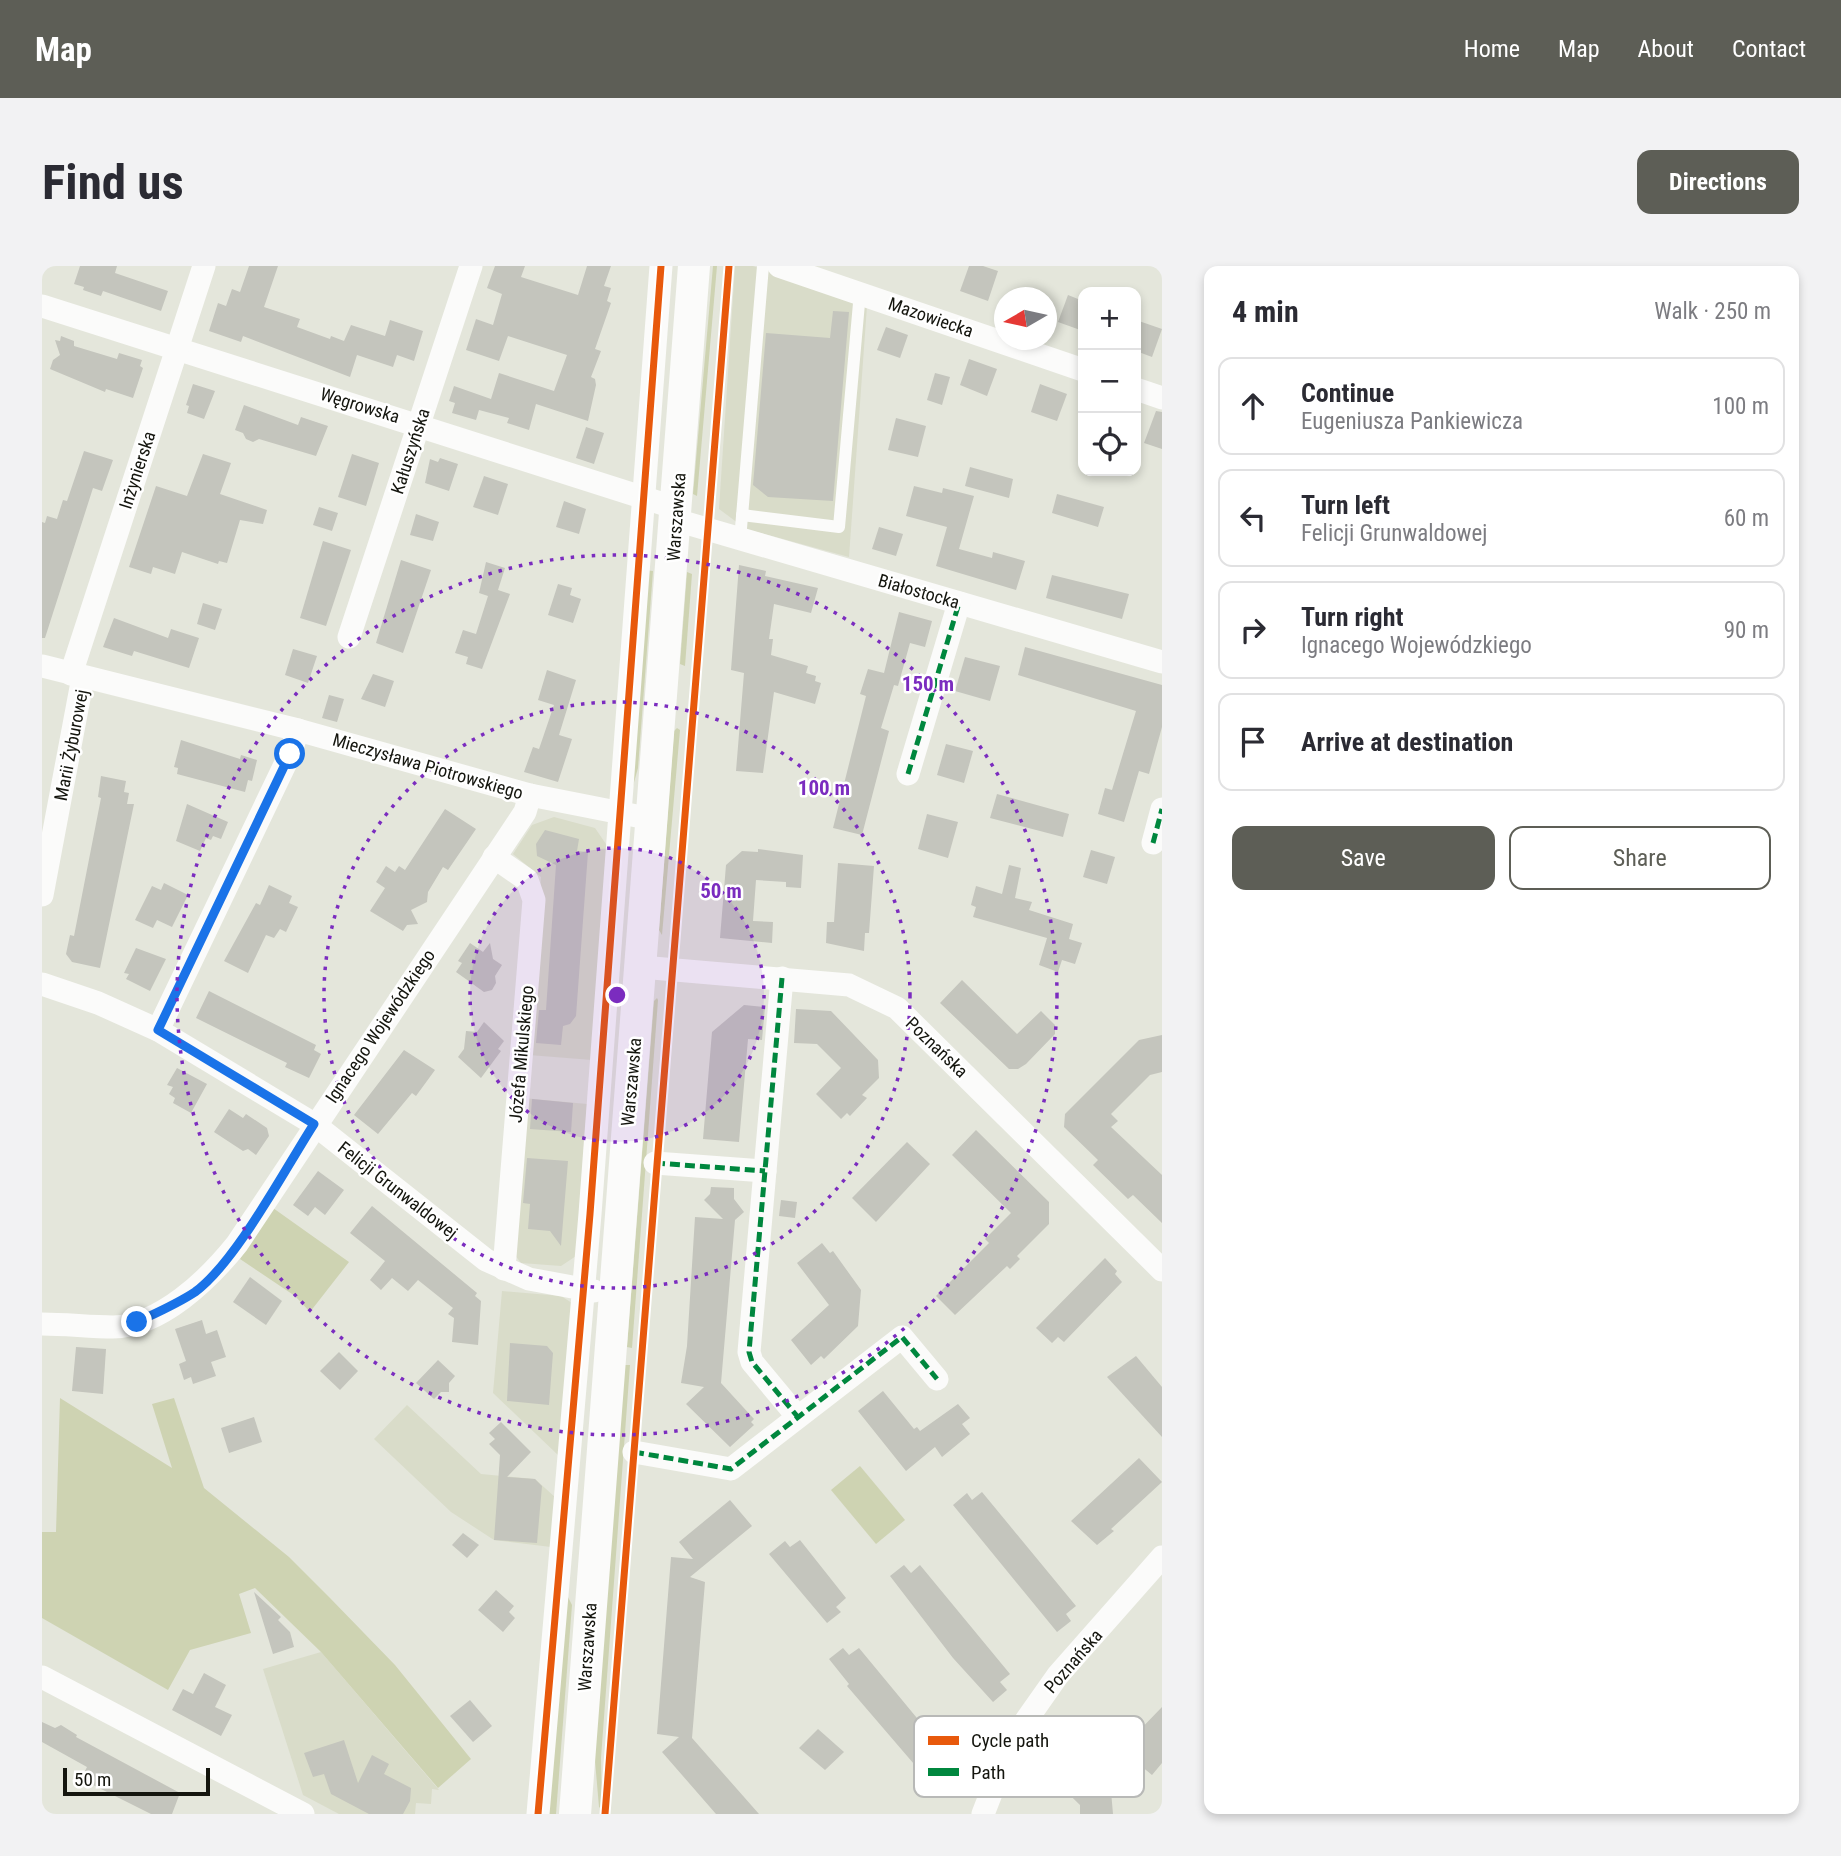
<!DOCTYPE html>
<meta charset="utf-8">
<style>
body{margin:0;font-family:"Roboto Condensed",sans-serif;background:#f2f2f3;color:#2b2b33}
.controls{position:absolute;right:21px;top:21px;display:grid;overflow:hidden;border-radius:14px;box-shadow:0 4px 10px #0003}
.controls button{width:63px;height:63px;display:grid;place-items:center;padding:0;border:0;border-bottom:2px solid #e1e1e2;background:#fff;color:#2b2b33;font:35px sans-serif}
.compass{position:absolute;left:952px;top:21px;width:63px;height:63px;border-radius:50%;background:#fff;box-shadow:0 4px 10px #0003;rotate:261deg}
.scale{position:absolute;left:21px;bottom:18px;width:147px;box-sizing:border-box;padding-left:7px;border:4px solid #14150e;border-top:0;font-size:19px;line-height:24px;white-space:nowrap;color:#14150e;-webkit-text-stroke:5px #fff;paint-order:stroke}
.stop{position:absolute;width:21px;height:21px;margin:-16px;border:5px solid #1a73e8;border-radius:50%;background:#fff}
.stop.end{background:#1a73e8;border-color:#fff;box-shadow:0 2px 7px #0008}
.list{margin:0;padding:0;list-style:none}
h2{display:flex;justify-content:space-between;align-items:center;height:91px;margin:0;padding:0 28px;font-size:30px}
h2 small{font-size:23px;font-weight:400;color:#7c7c81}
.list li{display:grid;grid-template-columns:46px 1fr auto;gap:21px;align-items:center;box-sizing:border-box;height:98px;margin:0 14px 14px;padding:0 14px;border:2px solid #e1e1e2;border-radius:14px}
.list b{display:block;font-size:26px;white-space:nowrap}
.list p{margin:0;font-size:23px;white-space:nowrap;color:#7c7c81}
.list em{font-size:23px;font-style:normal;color:#7c7c81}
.actions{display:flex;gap:14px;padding:21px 28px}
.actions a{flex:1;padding:16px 0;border:2px solid #5d5e56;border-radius:14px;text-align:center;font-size:24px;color:#5d5e56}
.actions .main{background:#5d5e56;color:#fff}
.icon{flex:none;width:38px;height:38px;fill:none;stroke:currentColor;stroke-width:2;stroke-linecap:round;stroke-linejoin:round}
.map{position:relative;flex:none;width:1120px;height:1548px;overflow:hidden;border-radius:14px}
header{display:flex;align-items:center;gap:42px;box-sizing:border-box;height:98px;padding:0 35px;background:#5d5e56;color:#fff}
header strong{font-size:33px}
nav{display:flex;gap:38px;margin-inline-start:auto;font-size:24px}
.intro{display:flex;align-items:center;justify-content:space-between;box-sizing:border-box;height:168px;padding:0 42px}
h1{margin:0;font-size:49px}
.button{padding:18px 32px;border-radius:14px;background:#5d5e56;color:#fff;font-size:24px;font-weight:700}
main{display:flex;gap:42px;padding:0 42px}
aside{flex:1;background:#fff;border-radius:14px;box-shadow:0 4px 10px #0003}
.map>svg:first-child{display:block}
</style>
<header>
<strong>Map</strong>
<nav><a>Home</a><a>Map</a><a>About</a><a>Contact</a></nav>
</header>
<div class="intro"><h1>Find us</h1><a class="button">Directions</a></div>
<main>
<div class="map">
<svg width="1120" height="1548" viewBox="0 0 1120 1548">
<rect width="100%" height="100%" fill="#e4e6db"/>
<g fill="#d9dcc9">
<polygon points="693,0 711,0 825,40 807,291 704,263 677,243"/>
<polygon points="512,551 553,562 566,581 550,794 487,789 499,611 471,588 490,559"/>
<polygon points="481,832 545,838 534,990 519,1000 479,997 469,984"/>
<polygon points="460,1025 519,1030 530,1037 517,1190 451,1127"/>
<polygon points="365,1139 439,1208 493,1213 514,1232 509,1281 452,1274 409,1246 332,1173"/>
<polygon points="279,1386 397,1524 390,1523 389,1538 374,1537 373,1548 297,1548 261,1529 221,1403"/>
</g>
<g fill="#ced3b2">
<polygon points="671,0 675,0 655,230 651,228"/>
<polygon points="603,304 611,305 596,502 589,527"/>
<polygon points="645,306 650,308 643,400 638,398"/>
<polygon points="635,462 638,464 620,669 617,664 632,465"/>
<polygon points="615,732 616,734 590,1082 585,1081 612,735"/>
<polygon points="231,942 307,996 268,1046 253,1030 198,993"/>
<polygon points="582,1099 588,1099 559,1492 560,1543 557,1541 552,1483"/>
<polygon points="18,1132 130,1202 110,1138 132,1132 162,1222 247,1291 288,1332 353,1399 429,1493 396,1522 279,1386 213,1322 197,1328 209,1367 148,1384 126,1424 0,1352 0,1266 14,1266"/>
<polygon points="818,1200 863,1254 834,1278 789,1224"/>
<polygon points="525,1329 530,1339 514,1548 503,1548"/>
</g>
<g fill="#c4c5bd">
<polygon points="38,0 75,0 73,7 126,25 119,45 61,25 59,30 41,24 42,21 32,18"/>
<polygon points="207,0 236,0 222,41 258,53 255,61 288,73 289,70 302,75 309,59 343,70 348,54 381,65 372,95 355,89 351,101 315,89 308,111 201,70 199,76 167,65 176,37 184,40 190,23 198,26"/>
<polygon points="453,0 483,0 479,11 536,29 545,0 569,0 562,20 569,22 565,35 569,37 553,83 559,85 549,111 553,113 554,119 546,155 494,138 487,164 465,157 467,152 437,144 434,154 410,147 413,137 407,135 412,120 449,133 457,107 512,125 525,89 466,70 457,95 424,84 434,53 451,59 460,28 445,22"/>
<polygon points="927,0 941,0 956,5 946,35 918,25"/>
<polygon points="1026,29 1041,35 1041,65 1016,56"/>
<polygon points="791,45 807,46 791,235 726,231 711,219 724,67 788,72"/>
<polygon points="1094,54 1120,63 1110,91 1094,85"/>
<polygon points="844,61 866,69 858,92 835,84"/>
<polygon points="19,70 32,75 32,80 75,93 77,87 100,94 98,100 101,102 91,132 64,123 63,126 8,103 11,94 18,89 13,74 18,75"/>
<polygon points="927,93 955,103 945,130 918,119"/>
<polygon points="893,107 908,111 900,139 885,134"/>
<polygon points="151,118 173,125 162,153 145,147 147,140 144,139"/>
<polygon points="998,118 1025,128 1015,155 989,146"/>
<polygon points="202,139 256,159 259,151 286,160 274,190 217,173 211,176 204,173 201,167 193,164"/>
<polygon points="1114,145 1120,146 1120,183 1102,177"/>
<polygon points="854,152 884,160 876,191 846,184"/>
<polygon points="544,161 562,167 552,198 534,192"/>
<polygon points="42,185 71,194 60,225 51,222 3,372 0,372 0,256 3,257 5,250 15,253 21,234 25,235"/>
<polygon points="161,188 189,197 178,228 225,244 221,258 198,254 185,297 177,295 176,298 140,286 133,308 111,301 109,308 87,301 114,220 145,230"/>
<polygon points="310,188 337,197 324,240 296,231"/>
<polygon points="398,192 416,198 407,225 383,217 388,193 396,196"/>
<polygon points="928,201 971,213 967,232 923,220"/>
<polygon points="442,210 466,218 456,249 431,241"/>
<polygon points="872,220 900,227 901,222 932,230 917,283 950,292 951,286 983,295 974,324 894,300 905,261 864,250"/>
<polygon points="1015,228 1062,241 1056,261 1010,247"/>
<polygon points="522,235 544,243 537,268 514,261"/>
<polygon points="277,241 296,247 290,265 271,259"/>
<polygon points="374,248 397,256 391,275 368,269"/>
<polygon points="837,261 861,268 854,290 830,283"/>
<polygon points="281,275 309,284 284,360 258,352"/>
<polygon points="359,294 389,304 361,387 334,377"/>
<polygon points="444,296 463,302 456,324 468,328 440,403 424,398 426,391 413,387 421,364 434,368 446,330 437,327"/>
<polygon points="697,299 724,305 723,310 776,322 769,347 732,338 727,373 731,373 729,389 766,400 764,407 774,410 773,415 779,417 773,438 732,426 721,507 694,505 702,407 689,404"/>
<polygon points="1010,309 1087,328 1080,353 1004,332"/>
<polygon points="516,318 530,322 528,329 539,333 531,357 506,349"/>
<polygon points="161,337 180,343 173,364 155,358"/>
<polygon points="857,346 890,355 883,381 868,377 856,420 852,419 839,462 847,465 820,569 791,562 824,430 818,428 826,403 842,407"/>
<polygon points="72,352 126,372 129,363 157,372 147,402 92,385 90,390 61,381"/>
<polygon points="983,381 1120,419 1120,461 1107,508 1097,505 1082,556 1056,548 1063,522 1070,524 1094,445 976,409"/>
<polygon points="251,383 275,390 266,417 243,409"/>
<polygon points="923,391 958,400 948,435 913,425"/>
<polygon points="505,404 534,414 517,469 530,473 516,516 482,506 491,481 497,483 512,439 496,434"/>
<polygon points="331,408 352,415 343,441 319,433"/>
<polygon points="287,429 302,433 295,456 280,452"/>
<polygon points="139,474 198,493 199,489 215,494 210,515 206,514 203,526 135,508 136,502 132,501"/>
<polygon points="904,478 931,485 922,517 895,509"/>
<polygon points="59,510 84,515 82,526 87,527 85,538 92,538 58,702 30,696 24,688 28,669 32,670 59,532 56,531"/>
<polygon points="955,528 1027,548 1021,571 948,552"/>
<polygon points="145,538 186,556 179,573 171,570 169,574 164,572 158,585 134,575"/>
<polygon points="403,543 434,563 406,604 401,601 386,626 385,636 369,644 376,658 365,659 361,665 328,645 343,622 334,616 344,600 353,606 357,600 363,604"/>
<polygon points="885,548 916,556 906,592 876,583"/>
<polygon points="503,564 537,573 535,585 546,586 534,750 528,758 521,760 519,779 494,777 497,744 504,744 514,599 495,590 494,578"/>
<polygon points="716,583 761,589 759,622 744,621 744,616 714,614 711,655 731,656 730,677 678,672 684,599 700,585 716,586"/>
<polygon points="1049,584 1073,591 1065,618 1041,611"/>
<polygon points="796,597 832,600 827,667 823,667 822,685 784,677 785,656 792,656"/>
<polygon points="967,599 979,602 973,632 990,636 987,644 1031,658 1027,673 1040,677 1033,698 1020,694 1016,706 997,699 1005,672 931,651 934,641 929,639 934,620 960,628"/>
<polygon points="122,617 146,629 130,661 115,654 111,662 93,654 110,620 119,624"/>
<polygon points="227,619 250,630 247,637 256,641 244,666 238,663 232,672 224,669 206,707 182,695 214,637 218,639"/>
<polygon points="428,677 441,686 448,677 451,693 460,699 453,710 454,717 450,724 442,726 414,706 420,697 416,695"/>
<polygon points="94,682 124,693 108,725 84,713 87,708 82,707"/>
<polygon points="920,714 975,768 999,745 1013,759 1013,768 984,798 976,803 967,803 898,737"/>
<polygon points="167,725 274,779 272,784 279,788 267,812 243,801 245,797 154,752"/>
<polygon points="702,739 723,741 720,774 706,773 697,876 661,873 670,766"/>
<polygon points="754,743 789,745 836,794 837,812 820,829 825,832 808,850 805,847 799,853 774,828 799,802 775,778 752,777"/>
<polygon points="442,756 462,775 456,783 459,785 439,812 416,791 422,783 424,765 435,766"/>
<polygon points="1120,769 1120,806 1108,809 1069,848 1076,855 1069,861 1120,909 1120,957 1091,929 1086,933 1051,899 1056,894 1022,861 1023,848 1097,774"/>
<polygon points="362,784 393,804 374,830 370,827 336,868 312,849"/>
<polygon points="135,802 165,818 149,847 131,837 133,832 127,828 131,821 125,819"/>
<polygon points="490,833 531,837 529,866 488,863"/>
<polygon points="187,843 201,852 204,848 225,862 227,870 214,889 206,883 201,885 172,866"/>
<polygon points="934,864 1007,936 1007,958 975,990 978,993 968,1003 965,1000 913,1049 894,1030 947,977 943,973 969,947 910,889"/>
<polygon points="865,876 888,898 834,956 810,932"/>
<polygon points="485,892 526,895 519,980 508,965 486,963 488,938 481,937"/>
<polygon points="276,905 302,924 283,949 273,941 266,950 251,939"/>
<polygon points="669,921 692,922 692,933 702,946 693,954 679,1117 712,1153 709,1156 712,1159 688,1181 644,1138 662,1121 639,1117 645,1080 653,951 681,953 662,934 668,928"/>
<polygon points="739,934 755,936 753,952 737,950"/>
<polygon points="330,940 435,1027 433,1030 439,1035 436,1079 410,1076 412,1052 406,1048 411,1042 376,1014 366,1025 350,1012 339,1024 328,1014 343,995 308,967"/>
<polygon points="780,977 788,987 791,985 819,1024 816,1060 782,1093 779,1090 769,1099 749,1074 787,1039 755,997"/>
<polygon points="1063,992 1075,1005 1073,1008 1080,1016 1022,1076 1016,1071 1010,1077 994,1062"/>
<polygon points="208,1011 240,1035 224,1059 191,1036"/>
<polygon points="160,1054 164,1068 175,1064 184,1091 169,1096 174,1110 151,1118 149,1111 142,1114 137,1098 144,1095 133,1063"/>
<polygon points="468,1077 505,1080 511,1087 507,1139 465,1135"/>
<polygon points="34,1081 64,1083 61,1128 30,1125"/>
<polygon points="297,1086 316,1105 298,1124 278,1105"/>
<polygon points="1094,1090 1120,1121 1120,1171 1065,1111"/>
<polygon points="396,1094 413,1110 407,1117 407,1126 399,1126 392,1133 374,1117"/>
<polygon points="841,1125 872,1163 875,1161 878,1165 916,1138 928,1152 920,1158 928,1168 900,1191 893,1181 864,1205 816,1145"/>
<polygon points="212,1151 220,1176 187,1187 179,1162"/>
<polygon points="459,1156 489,1186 465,1211 493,1213 500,1220 495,1277 452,1274 458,1189 447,1178 453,1173 447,1167"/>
<polygon points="1097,1192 1120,1216 1069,1263 1072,1265 1055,1279 1029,1255"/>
<polygon points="940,1226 1034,1340 1024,1348 1029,1355 1015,1366 911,1239 925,1227 930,1234"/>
<polygon points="688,1234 710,1260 648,1311 663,1316 650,1472 717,1548 674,1548 620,1486 637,1471 615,1468 629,1291 651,1293 637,1276"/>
<polygon points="421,1267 437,1279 425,1292 410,1279"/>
<polygon points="758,1274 804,1332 794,1341 799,1346 785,1357 727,1288 743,1275 748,1281"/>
<polygon points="862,1299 869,1307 878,1299 968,1408 958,1416 965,1424 951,1436 911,1392 848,1310"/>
<polygon points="454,1324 472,1340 467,1346 473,1352 461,1366 436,1344"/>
<polygon points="212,1326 239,1351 236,1354 248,1366 252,1381 231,1388"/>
<polygon points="801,1382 807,1389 817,1382 908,1492 898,1499 905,1507 890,1519 805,1420 807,1418 787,1393"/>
<polygon points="162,1407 184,1419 173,1441 190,1449 179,1470 130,1444 141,1423 151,1428"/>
<polygon points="428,1434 450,1460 431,1476 408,1450"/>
<polygon points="1120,1441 1120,1497 1110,1509 1075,1480 1087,1465 1092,1470"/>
<polygon points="0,1456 13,1462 19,1459 35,1469 34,1471 138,1527 130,1548 109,1548 39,1513 45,1501 0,1476"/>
<polygon points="1019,1458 1059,1495 1049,1508 1069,1525 1071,1548 1038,1548 1038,1539 1002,1504 1006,1499 993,1488"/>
<polygon points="776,1463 802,1486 783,1504 757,1482"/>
<polygon points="302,1474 316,1517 330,1489 347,1498 342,1508 369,1522 368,1535 361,1548 327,1548 289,1528 282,1508 271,1511 262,1487"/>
</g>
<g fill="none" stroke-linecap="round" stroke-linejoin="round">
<g stroke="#fbfbfa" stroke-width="12">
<polyline points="700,249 797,261 818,26"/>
<polyline points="698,274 721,0"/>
</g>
<g stroke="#fbfbfa" stroke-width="23">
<polyline points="737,0 1041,104"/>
<polyline points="0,40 634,242"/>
<polyline points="1094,123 1120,132"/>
<polyline points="634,254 1120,396"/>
<polyline points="307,371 429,0"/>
<polyline points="0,400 256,464 488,529 610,553"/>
<polyline points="29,408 162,0"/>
<polyline points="866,508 917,337"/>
<polyline points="1111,577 1120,543"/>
<polyline points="452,591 485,614 492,634 462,1003"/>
<polyline points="0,629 41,411"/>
<polyline points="599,701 807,719 855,742 1120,1004"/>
<polyline points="740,712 707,1086 710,1096 755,1150"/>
<polyline points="0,718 56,737 116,764 272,858 444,994 487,1013 552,1025"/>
<polyline points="116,764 248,488 256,464"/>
<polyline points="613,897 723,905"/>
<path d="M0,1058C24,1058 48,1061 71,1061C119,1060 167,1013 195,978L483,546L488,529"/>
<polyline points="592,1186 689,1203 860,1071 895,1113"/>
<polyline points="0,1411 261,1548"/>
<polyline points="496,1548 548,948 619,0"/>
<polyline points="941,1548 969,1476 1016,1409 1120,1291"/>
</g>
<polyline stroke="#fbfbfa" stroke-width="32" points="533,1548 652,0"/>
<g stroke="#00873e" stroke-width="5" stroke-dasharray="10 5" stroke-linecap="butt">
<polyline points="866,508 917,337"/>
<polyline points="1111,577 1120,543"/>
<polyline points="740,712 707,1086 710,1096 755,1150"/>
<polyline points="613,897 723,905"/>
<polyline points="592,1186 689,1203 860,1071 895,1113"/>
</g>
<defs>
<g id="cycleway">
<polyline points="496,1548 548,948 619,0"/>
<polyline points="563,1548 687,0"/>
</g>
</defs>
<use href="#cycleway" stroke="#fff" stroke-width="11"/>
<use href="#cycleway" stroke="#e8590c" stroke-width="7"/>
</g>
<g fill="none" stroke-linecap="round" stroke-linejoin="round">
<path stroke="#1a73e8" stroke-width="9" d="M95,1056C114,1047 135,1038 153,1026C194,996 243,903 272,858L116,764L248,488"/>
</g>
<circle cx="575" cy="729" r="147" fill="#7b2cbf" fill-opacity=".12"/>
<g fill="none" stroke="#7b2cbf" stroke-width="3.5" stroke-dasharray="3.5 7">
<circle cx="575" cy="729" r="147"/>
<circle cx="575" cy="729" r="293"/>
<circle cx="575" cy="729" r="440"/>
</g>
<g text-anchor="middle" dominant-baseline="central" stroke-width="5" stroke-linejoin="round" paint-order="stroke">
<g font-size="18" fill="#14150e" stroke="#fff">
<text transform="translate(889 51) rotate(19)">Mazowiecka</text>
<text transform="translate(318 139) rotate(17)">Węgrowska</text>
<text transform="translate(368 185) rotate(-72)">Kałuszyńska</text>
<text transform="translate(95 204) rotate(-72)">Inżynierska</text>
<text transform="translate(634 251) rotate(-86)">Warszawska</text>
<text transform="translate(877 325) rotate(16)">Białostocka</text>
<text transform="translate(29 479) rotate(-79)">Marii Żyburowej</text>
<text transform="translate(386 500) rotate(16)">Mieczysława Piotrowskiego</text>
<text transform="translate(338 760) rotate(-56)">Ignacego Wojewódzkiego</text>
<text transform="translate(895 781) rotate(44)">Poznańska</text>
<text transform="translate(479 788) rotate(-85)">Józefa Mikulskiego</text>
<text transform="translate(589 816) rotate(-85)">Warszawska</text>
<text transform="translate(356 924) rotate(38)">Felicji Grunwaldowej</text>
<text transform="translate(545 1381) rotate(-86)">Warszawska</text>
<text transform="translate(1031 1395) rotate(-49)">Poznańska</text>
</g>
</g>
<rect x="872" y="1450" width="230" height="81" rx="10" fill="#fff" stroke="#b8b9b7" stroke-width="2"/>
<rect x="886" y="1470" width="31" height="9" fill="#e8590c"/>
<rect x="886" y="1502" width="31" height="8" fill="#00873e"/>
<g font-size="19" fill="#14150e">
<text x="929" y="1481">Cycle path</text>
<text x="929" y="1513">Path</text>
</g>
<circle cx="575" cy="729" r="10" fill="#7b2cbf" stroke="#fff" stroke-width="3.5"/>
<g font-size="21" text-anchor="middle" font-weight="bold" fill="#7b2cbf" stroke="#fff" stroke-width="5" stroke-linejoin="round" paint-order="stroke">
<text x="886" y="425">150 m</text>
<text x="782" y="529">100 m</text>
<text x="679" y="632">50 m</text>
</g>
</svg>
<div class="controls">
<button>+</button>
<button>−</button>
<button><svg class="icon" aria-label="locate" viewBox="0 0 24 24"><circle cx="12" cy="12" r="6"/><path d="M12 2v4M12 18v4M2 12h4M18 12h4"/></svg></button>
</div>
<svg class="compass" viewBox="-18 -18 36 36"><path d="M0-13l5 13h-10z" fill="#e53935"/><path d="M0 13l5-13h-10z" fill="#7c7c81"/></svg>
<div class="scale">50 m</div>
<div class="stop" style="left:248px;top:488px"></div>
<div class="stop end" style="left:95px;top:1056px"></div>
</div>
<aside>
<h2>4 min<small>Walk · 250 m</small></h2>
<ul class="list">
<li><svg class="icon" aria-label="ahead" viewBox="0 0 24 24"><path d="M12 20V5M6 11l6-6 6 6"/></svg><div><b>Continue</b><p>Eugeniusza Pankiewicza</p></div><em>100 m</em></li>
<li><svg class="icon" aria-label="left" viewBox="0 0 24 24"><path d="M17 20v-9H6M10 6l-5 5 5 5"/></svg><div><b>Turn left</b><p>Felicji Grunwaldowej</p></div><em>60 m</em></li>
<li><svg class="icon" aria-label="right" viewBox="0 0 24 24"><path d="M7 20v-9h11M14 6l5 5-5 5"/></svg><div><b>Turn right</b><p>Ignacego Wojewódzkiego</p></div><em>90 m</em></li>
<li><svg class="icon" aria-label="arrive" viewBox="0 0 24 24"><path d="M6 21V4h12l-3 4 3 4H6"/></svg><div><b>Arrive at destination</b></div></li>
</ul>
<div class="actions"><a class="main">Save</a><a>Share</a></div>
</aside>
</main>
